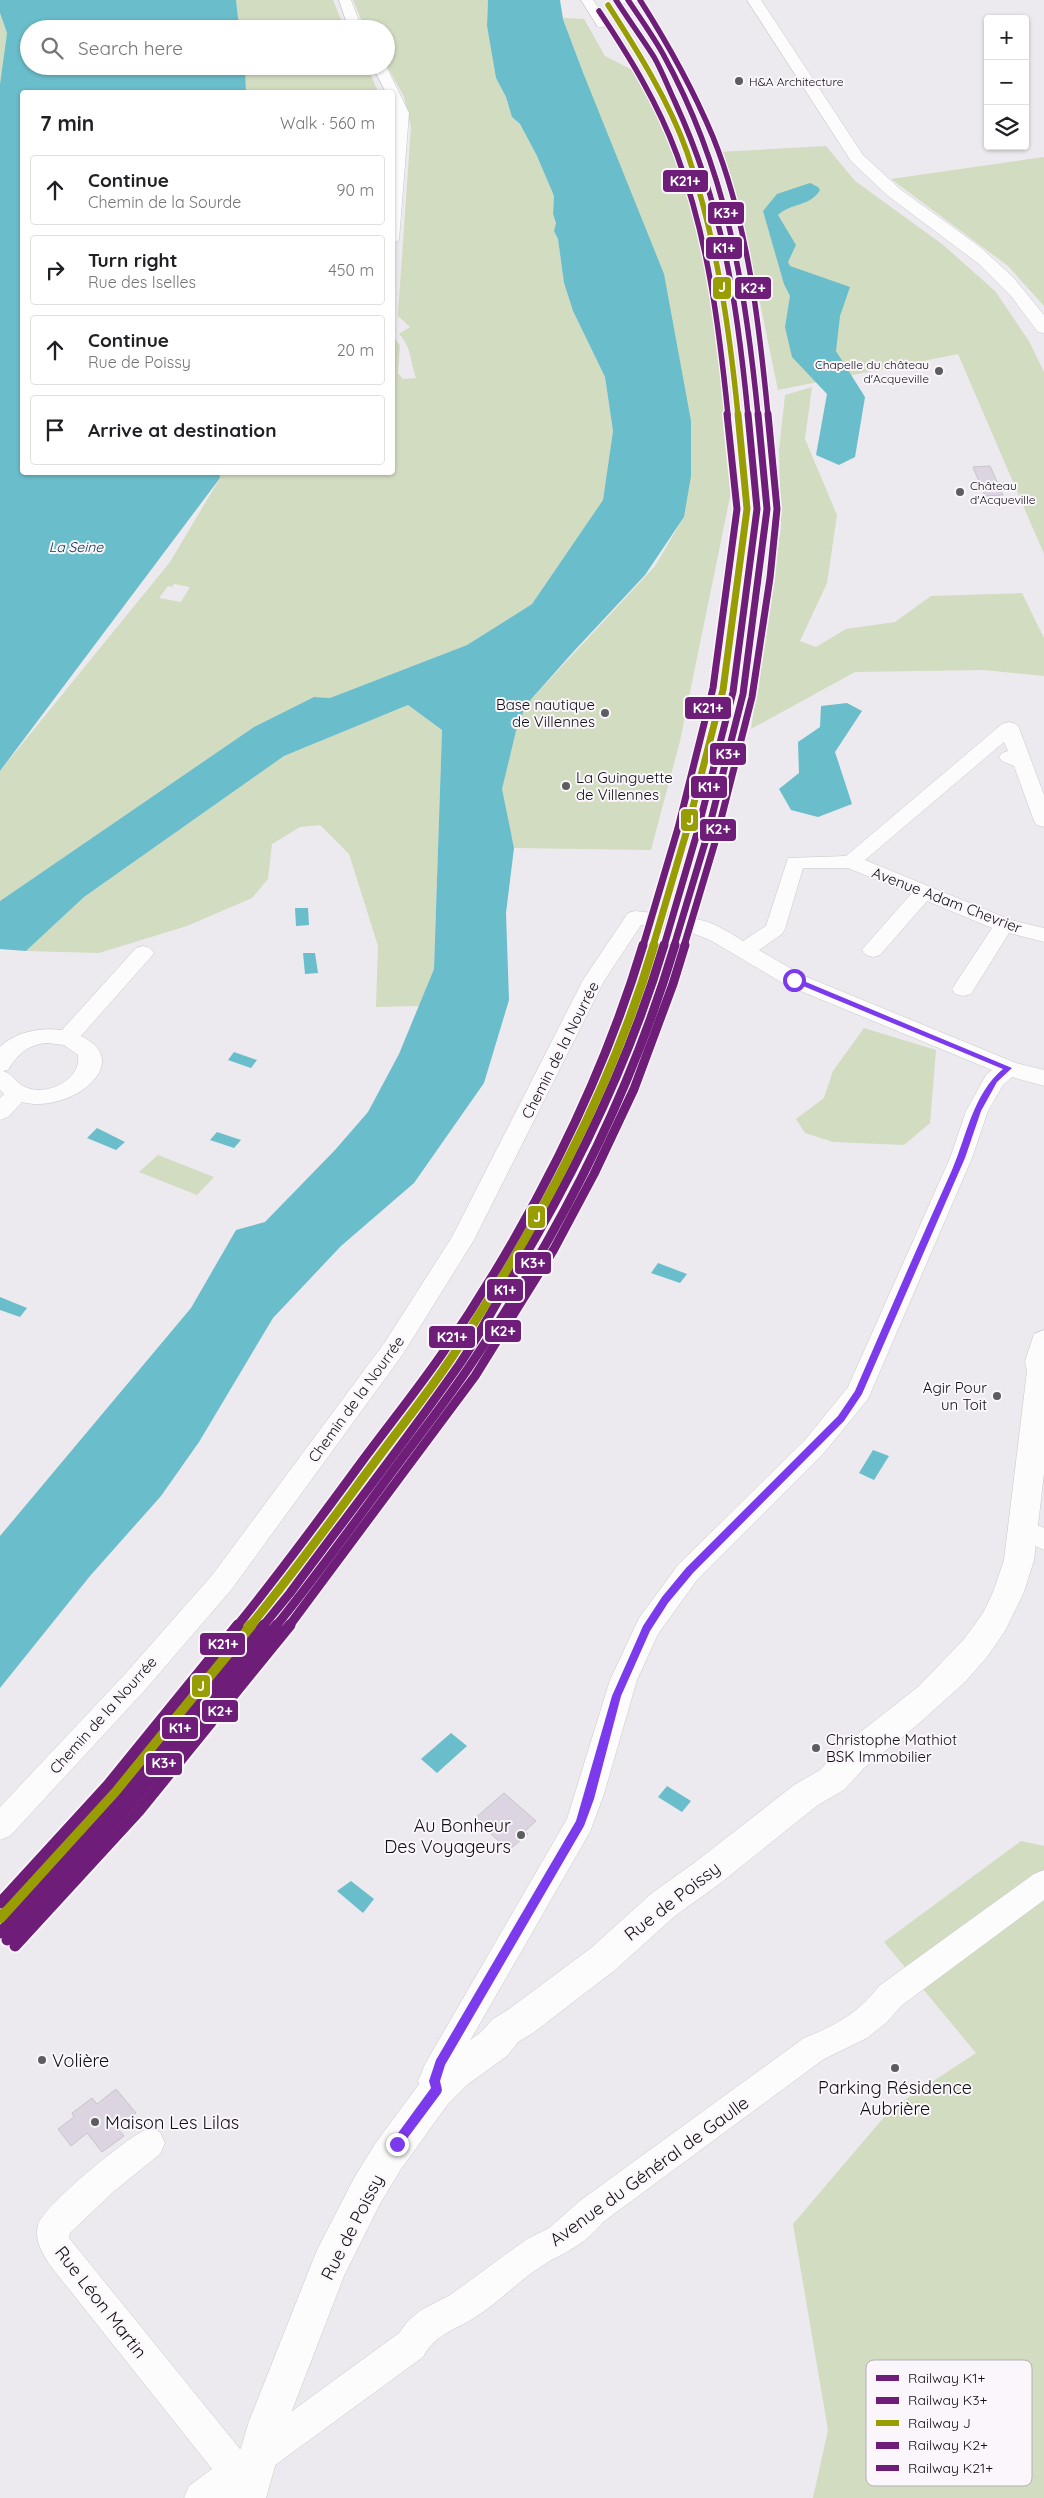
<!DOCTYPE html>
<meta charset="utf-8">
<style>
body{margin:0;font-family:Quicksand,sans-serif;background:#f2f2f2;color:#202124}
.controls{position:absolute;right:15px;top:15px;display:grid;overflow:hidden;border-radius:5px;box-shadow:0 1px 4px #0004}
.controls button{width:45px;height:45px;display:grid;place-items:center;padding:0;border:0;border-bottom:1px solid #e0e0e0;background:#fff;color:#202124;font:25px sans-serif}
.stop{position:absolute;width:15px;height:15px;margin:-11px;border:4px solid #7c3aed;border-radius:50%;background:#fff}
.stop.end{background:#7c3aed;border-color:#fff;box-shadow:0 1px 5px #0008}
.list{margin:0;padding:0;list-style:none}
h2{display:flex;justify-content:space-between;align-items:center;height:65px;margin:0;padding:0 20px;font-size:21px}
h2 small{font-size:16px;font-weight:400;color:#757577}
.list li{display:grid;grid-template-columns:32px 1fr auto;gap:15px;align-items:center;box-sizing:border-box;height:70px;margin:0 10px 10px;padding:0 10px;border:1px solid #e0e0e0;border-radius:5px}
.list b{display:block;font-size:19px;white-space:nowrap}
.list p{margin:0;font-size:16px;white-space:nowrap;color:#757577}
.list em{font-size:16px;font-style:normal;color:#757577}
.icon{flex:none;width:28px;height:28px;fill:none;stroke:currentColor;stroke-width:2;stroke-linecap:round;stroke-linejoin:round}
.map{position:relative;flex:none;width:1044px;height:2498px;overflow:hidden}
.search{position:absolute;background:#fff;box-shadow:0 1px 4px #0004;left:20px;top:20px;width:375px;height:55px;display:flex;align-items:center;gap:12px;box-sizing:border-box;padding:0 18px;border-radius:28px;color:#757577;font-size:19px}
.panel{position:absolute;background:#fff;box-shadow:0 1px 4px #0004;left:20px;top:90px;width:375px;height:385px;border-radius:5px}
.map>svg:first-child{display:block}
</style>
<div class="map">
<svg width="1044" height="2498" viewBox="0 0 1044 2498">
<rect width="100%" height="100%" fill="#eceaee"/>
<g fill="#d2dcc0" fill-rule="evenodd">
<polygon points="236,0 333,0 345,29 242,29 238,18"/>
<path d="M353,0H488L487,26L496,78L506,97L512,117L520,124L537,156L554,196L553,214L556,223L554,231L558,239L564,283L573,311L605,377L613,431L603,500L532,604L467,645L330,698L314,697L254,727L0,901V771L170,562L220,478L219,473L392,472L393,337L400,345L398,373L403,379L416,378C410,361 412,348 399,334L410,327L398,316V313L411,127L404,97L386,64V29H365ZM174,584L190,587L181,602L159,598L168,586L172,587Z"/>
<polygon points="0,13 7,33 0,84"/>
<polygon points="563,18 584,19 605,56 644,76 672,142 692,210 711,287 728,391 731,492 680,741 651,850 514,848 498,778 526,705 655,566 684,517 584,75"/>
<polygon points="245,66 367,66 378,92 246,92"/>
<polygon points="826,146 855,181 942,244 995,291 1029,341 1044,372 1044,554 958,354 778,390 752,264 719,152"/>
<polygon points="1044,157 1044,306 1008,266 891,179"/>
<polygon points="812,387 805,439 837,515 827,583 800,641 816,647 846,629 895,622 931,596 1022,593 1044,638 1044,676 984,670 855,672 751,729 781,527 779,450 785,395"/>
<polygon points="408,705 442,730 434,969 419,1006 376,1007 378,946 349,854 320,825 300,827 272,844 268,879 252,898 187,926 99,953 26,951 84,897 284,756"/>
<polygon points="864,1028 936,1050 930,1123 904,1145 833,1142 805,1133 796,1119 824,1098 833,1071"/>
<polygon points="158,1155 214,1177 197,1195 139,1172"/>
<polygon points="1021,1841 1044,1846 1044,2498 813,2498 828,2430 793,2224 891,2109 976,2053 884,1942"/>
</g>
<g fill="#6abdca">
<polygon points="0,0 236,0 238,18 242,29 29,29 29,66 245,66 246,92 22,92 22,472 219,472 220,478 0,771 0,84 7,33 0,13"/>
<polygon points="488,0 560,0 563,19 584,75 664,274 691,421 691,476 684,517 645,575 574,651 526,705 516,731 502,789 514,848 506,913 509,1000 484,1083 414,1183 341,1246 273,1318 199,1442 161,1496 90,1576 0,1688 0,1536 191,1308 236,1230 265,1222 335,1150 368,1112 399,1054 434,969 442,730 408,705 284,756 84,897 26,951 0,949 0,901 254,727 314,697 330,698 467,645 532,604 603,500 613,431 605,377 573,311 564,283 558,239 554,231 556,223 553,214 554,196 537,156 520,124 512,117 506,97 496,78 487,26"/>
<path d="M810,183L818,187L820,190C810,207 790,203 778,215L796,245L788,262L790,266L850,287L840,316L836,351L865,397L855,457L839,465L816,455L827,394L792,357L785,327L790,296L784,284L763,211L777,194Z"/>
<polygon points="847,703 862,711 835,752 852,804 818,817 791,810 779,789 799,773 798,742 820,727 821,706"/>
<polygon points="295,908 308,908 309,925 296,926"/>
<polygon points="303,953 315,953 318,973 305,974"/>
<polygon points="234,1052 257,1060 251,1068 228,1060"/>
<polygon points="97,1128 125,1142 116,1150 87,1138"/>
<polygon points="217,1132 241,1140 234,1148 210,1140"/>
<polygon points="658,1263 687,1274 680,1283 651,1273"/>
<polygon points="0,1297 27,1308 20,1317 0,1310"/>
<polygon points="873,1450 889,1456 874,1480 859,1473"/>
<polygon points="451,1733 467,1746 437,1773 421,1759"/>
<polygon points="667,1786 691,1801 682,1812 658,1797"/>
<polygon points="351,1881 374,1899 363,1913 337,1891"/>
</g>
<g fill="#dcd5e1" stroke="#c7c5c8">
<polygon points="990,466 1003,495 985,496 973,467"/>
<polygon points="504,1793 536,1821 525,1831 528,1834 509,1850 474,1819"/>
<polygon points="116,2089 136,2113 117,2128 124,2136 102,2152 87,2133 71,2146 58,2129 74,2117 72,2113 92,2098 97,2104"/>
</g>
<g fill="none" stroke-linecap="round" stroke-linejoin="round">
<polyline stroke="#cbc9cd" stroke-width="19" stroke-dasharray="19 9" stroke-linecap="butt" points="655,919 691,925"/>
<defs>
<g id="street">
<polygon points="339,0 351,0 362,29 349,29"/>
<polygon points="581,0 593,0 610,24 608,27 598,27"/>
<polygon points="621,0 639,0 633,4 622,3"/>
<polygon points="372,66 386,66 409,113 399,240 392,244 392,144 395,113 392,108 392,92 386,92"/>
<path d="M1009,722L1016,724L1019,728L1044,795V827L1037,825L1034,821L1014,766L1002,761L999,757L1002,753L1008,751L1004,742L865,860L1011,920L1044,928V942L1009,933L971,994L963,996L955,994L952,989L992,928L927,901L880,955L873,957L866,955L862,950L866,945L911,894L848,868H803L785,929L782,934L759,950L802,975L1016,1063L1044,1070V1086L1012,1077L1003,1085L988,1111L972,1158L868,1399L823,1454L697,1580L658,1634L637,1680L604,1794L590,1832L453,2070L450,2081L453,2090L448,2100L437,2105L426,2100L418,2081L425,2064L567,1819L610,1680L639,1618L678,1565L805,1440L848,1387L950,1158L966,1111L986,1075L992,1070L786,985L710,940L684,930L681,925L684,920C703,915 727,931 743,941L766,926L788,858L846,856L1002,724Z"/>
<polygon points="635,911 662,914 665,919 662,924 641,925 604,981 474,1240 403,1354 231,1590 145,1690 10,1836 0,1840 0,1807 125,1674 213,1574 385,1342 452,1237 583,980 628,913"/>
<path d="M143,946L150,948L154,953L150,958L81,1036C137,1063 69,1115 22,1102L8,1117L0,1120V1098L4,1094L0,1090V1047C15,1032 40,1027 62,1030L136,948ZM48,1043L64,1045L78,1055C82,1080 46,1097 25,1087C17,1084 13,1074 3,1071L8,1070C18,1054 28,1044 48,1043Z"/>
<polygon points="1024,1519 1044,1528 1044,1550 1015,1536 1011,1529 1015,1522"/>
<path d="M1044,1870V1900L901,2006L887,2022L867,2038L824,2059L603,2222C586,2243 570,2250 548,2262C521,2278 500,2302 474,2318C454,2330 435,2335 423,2357L230,2498H184L189,2486L212,2469L49,2264C42,2252 34,2240 38,2225C44,2205 128,2136 149,2128L160,2132L165,2143L160,2154L112,2193L70,2233L69,2238L240,2449L399,2333L408,2321L421,2310L450,2295L527,2239L549,2228L581,2200L804,2038C833,2027 860,2012 879,1986L1034,1874Z"/>
</g>
<polygon id="secondary" points="1044,1330 1044,1473 1034,1560 1024,1592 1005,1631 987,1657 965,1682 916,1726 864,1768 844,1790 818,1805 718,1885 676,1915 615,1970 533,2033 518,2042 507,2056 468,2084 448,2104 401,2169 380,2204 344,2276 288,2421 266,2498 226,2498 249,2421 317,2250 354,2178 375,2144 422,2080 443,2060 481,2032 493,2019 509,2009 591,1948 652,1893 694,1863 794,1785 820,1770 840,1748 919,1686 964,1639 983,1613 993,1592 1004,1560 1027,1371 1025,1361 1034,1334"/>
<polygon id="primary" points="747,0 761,0 863,155 900,189 980,247 1013,277 1044,315 1044,333 1038,332 1011,296 979,264 888,196 851,161"/>
</defs>
<use href="#street" stroke="#c9c7ca" stroke-width="1"/>
<use href="#secondary" stroke="#c9c7ca" stroke-width="1"/>
<use href="#primary" stroke="#c9c7ca" stroke-width="1"/>
<use href="#street" fill="#fcfcfc" fill-rule="evenodd"/>
<use href="#secondary" fill="#fcfcfc" fill-rule="evenodd"/>
<use href="#primary" fill="#fcfcfc" fill-rule="evenodd"/>
<defs>
<path id="rail-1-far3" d="M616,0C628,19 642,38 654,57C662,71 668,87 675,102C723,206 737,302 748,415"/>
<polyline id="rail-1-far2" points="664,946 697,833 733,692 757,509 748,414"/>
<path id="rail-1-far1" d="M263,1626L290,1593C346,1517 405,1442 459,1365C474,1343 487,1320 500,1297C569,1186 627,1070 664,945"/>
<polyline id="rail-1" points="0,1933 123,1798 264,1625"/>
<path id="rail-2-far3" d="M628,0C640,18 653,36 663,54C727,170 745,285 758,415"/>
<polyline id="rail-2-far2" points="674,946 707,836 743,694 767,509 758,414"/>
<path id="rail-2-far1" d="M276,1626C314,1579 350,1529 386,1480C413,1443 441,1408 467,1370C556,1240 630,1096 675,945"/>
<polyline id="rail-2" points="7,1940 131,1804 277,1625"/>
<path id="rail-3-far3" d="M608,5C637,50 669,101 687,152C716,237 729,325 738,415"/>
<polyline id="rail-3-far2" points="653,946 687,830 723,690 747,509 738,414"/>
<path id="rail-3-far1" d="M250,1626C292,1575 331,1521 371,1467C398,1430 427,1395 452,1357C536,1229 611,1092 654,945"/>
<polyline id="rail-3" points="0,1918 115,1791 251,1625"/>
<path id="rail-4-far3" d="M640,0C668,44 693,89 713,137C748,224 759,323 768,415"/>
<polyline id="rail-4-far2" points="684,946 716,839 752,697 770,578 777,509 768,414"/>
<polyline id="rail-4-far1" points="289,1626 475,1376 554,1249 594,1174 634,1089 673,984 685,945"/>
<polyline id="rail-4" points="15,1946 139,1811 290,1625"/>
<path id="rail-5-far3" d="M599,11C629,56 658,103 677,155C708,238 719,326 728,415"/>
<polyline id="rail-5-far2" points="643,946 678,828 713,688 737,509 727,414"/>
<path id="rail-5-far1" d="M237,1626C281,1572 322,1516 363,1460C389,1425 417,1390 442,1354C527,1230 600,1089 643,945"/>
<polyline id="rail-5" points="0,1903 108,1785 238,1625"/>
</defs>
<use href="#rail-1-far3" stroke="#faf6fc" stroke-width="8"/>
<use href="#rail-1-far2" stroke="#faf6fc" stroke-width="10"/>
<use href="#rail-1-far1" stroke="#faf6fc" stroke-width="12"/>
<use href="#rail-1" stroke="#faf6fc" stroke-width="15"/>
<use href="#rail-2-far3" stroke="#faf6fc" stroke-width="8"/>
<use href="#rail-2-far2" stroke="#faf6fc" stroke-width="10"/>
<use href="#rail-2-far1" stroke="#faf6fc" stroke-width="12"/>
<use href="#rail-2" stroke="#faf6fc" stroke-width="15"/>
<use href="#rail-3-far3" stroke="#faf6fc" stroke-width="8"/>
<use href="#rail-3-far2" stroke="#faf6fc" stroke-width="10"/>
<use href="#rail-3-far1" stroke="#faf6fc" stroke-width="12"/>
<use href="#rail-3" stroke="#faf6fc" stroke-width="15"/>
<use href="#rail-4-far3" stroke="#faf6fc" stroke-width="8"/>
<use href="#rail-4-far2" stroke="#faf6fc" stroke-width="10"/>
<use href="#rail-4-far1" stroke="#faf6fc" stroke-width="12"/>
<use href="#rail-4" stroke="#faf6fc" stroke-width="15"/>
<use href="#rail-5-far3" stroke="#faf6fc" stroke-width="8"/>
<use href="#rail-5-far2" stroke="#faf6fc" stroke-width="10"/>
<use href="#rail-5-far1" stroke="#faf6fc" stroke-width="12"/>
<use href="#rail-5" stroke="#faf6fc" stroke-width="15"/>
<use href="#rail-1-far3" stroke="#6e1e78" stroke-width="5.5"/>
<use href="#rail-1-far2" stroke="#6e1e78" stroke-width="7"/>
<use href="#rail-1-far1" stroke="#6e1e78" stroke-width="9"/>
<use href="#rail-1" stroke="#6e1e78" stroke-width="11"/>
<use href="#rail-2-far3" stroke="#6e1e78" stroke-width="5.5"/>
<use href="#rail-2-far2" stroke="#6e1e78" stroke-width="7"/>
<use href="#rail-2-far1" stroke="#6e1e78" stroke-width="9"/>
<use href="#rail-2" stroke="#6e1e78" stroke-width="11"/>
<use href="#rail-3-far3" stroke="#989d04" stroke-width="5.5"/>
<use href="#rail-3-far2" stroke="#989d04" stroke-width="7"/>
<use href="#rail-3-far1" stroke="#989d04" stroke-width="9"/>
<use href="#rail-3" stroke="#989d04" stroke-width="11"/>
<use href="#rail-4-far3" stroke="#6e1e78" stroke-width="5.5"/>
<use href="#rail-4-far2" stroke="#6e1e78" stroke-width="7"/>
<use href="#rail-4-far1" stroke="#6e1e78" stroke-width="9"/>
<use href="#rail-4" stroke="#6e1e78" stroke-width="11"/>
<use href="#rail-5-far3" stroke="#6e1e78" stroke-width="5.5"/>
<use href="#rail-5-far2" stroke="#6e1e78" stroke-width="7"/>
<use href="#rail-5-far1" stroke="#6e1e78" stroke-width="9"/>
<use href="#rail-5" stroke="#6e1e78" stroke-width="11"/>
</g>
<path fill="#7c3aed" d="M794,977L1012,1068L997,1082L981,1111L965,1158L862,1394L844,1421L693,1573L668,1603L650,1631L621,1696L594,1799L584,1826L445,2065L440,2081L442,2090L441,2093L400,2148L397,2149L391,2144L393,2140L431,2088L429,2081L436,2060L576,1821L612,1696L643,1626L662,1597L686,1568L838,1416L855,1391C887,1317 919,1243 952,1170C967,1135 973,1094 1003,1069L791,981L790,980Z"/>
<g fill="#5d5c5e" stroke="#faf6fc" stroke-width="2">
<circle cx="739" cy="81" r="5"/>
<circle cx="939" cy="371" r="5"/>
<circle cx="960" cy="492" r="5"/>
<circle cx="605" cy="713" r="5"/>
<circle cx="566" cy="786" r="5"/>
<circle cx="997" cy="1396" r="5"/>
<circle cx="816" cy="1748" r="5"/>
<circle cx="521" cy="1835" r="5"/>
<circle cx="42" cy="2060" r="5"/>
<circle cx="895" cy="2068" r="5"/>
<circle cx="95" cy="2122" r="5"/>
</g>
<g text-anchor="middle" dominant-baseline="central" stroke-width="4" stroke-linejoin="round" paint-order="stroke">
<g font-size="12" fill="#100f11" stroke="#faf6fc" text-anchor="start">
<text x="749" y="81">H&amp;A Architecture</text>
<text x="929" y="364" text-anchor="end">Chapelle du château<tspan x="929" dy="14">d'Acqueville</tspan></text>
<text x="970" y="485">Château<tspan x="970" dy="14">d'Acqueville</tspan></text>
</g>
<g font-size="14" font-style="italic" fill="#00353c" stroke="#faf6fc">
<text x="76" y="547">La Seine</text>
</g>
<g font-size="15" fill="#100f11" stroke="#faf6fc" text-anchor="end">
<text x="595" y="704">Base nautique<tspan x="595" dy="17">de Villennes</tspan></text>
<text x="576" y="777" text-anchor="start">La Guinguette<tspan x="576" dy="17">de Villennes</tspan></text>
<text x="987" y="1387">Agir Pour<tspan x="987" dy="17">un Toit</tspan></text>
<text x="826" y="1739" text-anchor="start">Christophe Mathiot<tspan x="826" dy="17">BSK Immobilier</tspan></text>
</g>
<g font-size="15" fill="#100f11" stroke="#faf6fc">
<text transform="translate(947 900) rotate(21)">Avenue Adam Chevrier</text>
<text transform="translate(560 1050) rotate(-63)">Chemin de la Nourrée</text>
<text transform="translate(356 1399) rotate(-54)">Chemin de la Nourrée</text>
<text transform="translate(103 1715) rotate(-48)">Chemin de la Nourrée</text>
</g>
<g font-size="18" fill="#100f11" stroke="#faf6fc" text-anchor="start">
<text x="511" y="1825" text-anchor="end">Au Bonheur<tspan x="511" dy="21">Des Voyageurs</tspan></text>
<text x="52" y="2060">Volière</text>
<text x="895" y="2087" text-anchor="middle">Parking Résidence<tspan x="895" dy="21">Aubrière</tspan></text>
<text x="105" y="2122">Maison Les Lilas</text>
</g>
<g font-size="18" fill="#100f11" stroke="#faf6fc">
<text transform="translate(672 1901) rotate(-38)">Rue de Poissy</text>
<text transform="translate(649 2171) rotate(-36)">Avenue du Général de Gaulle</text>
<text transform="translate(352 2227) rotate(-63)">Rue de Poissy</text>
<text transform="translate(101 2302) rotate(52)">Rue Léon Martin</text>
</g>
</g>
<rect x="866" y="2360" width="166" height="126" rx="8" fill="#faf6fc" stroke="#b4b1b6" stroke-width="1"/>
<rect x="876" y="2375" width="23" height="6" fill="#6e1e78"/>
<rect x="876" y="2397" width="23" height="7" fill="#6e1e78"/>
<rect x="876" y="2420" width="23" height="6" fill="#989d04"/>
<rect x="876" y="2442" width="23" height="7" fill="#6e1e78"/>
<rect x="876" y="2465" width="23" height="6" fill="#6e1e78"/>
<g font-size="14" fill="#100f11">
<text x="908" y="2383">Railway K1+</text>
<text x="908" y="2405">Railway K3+</text>
<text x="908" y="2428">Railway J</text>
<text x="908" y="2450">Railway K2+</text>
<text x="908" y="2473">Railway K21+</text>
</g>
<g stroke="#faf6fc" stroke-width="2">
<rect x="662" y="169" width="47" height="24" rx="5" fill="#6e1e78"/>
<rect x="707" y="201" width="38" height="24" rx="5" fill="#6e1e78"/>
<rect x="705" y="236" width="38" height="24" rx="5" fill="#6e1e78"/>
<rect x="712" y="276" width="20" height="24" rx="5" fill="#989d04"/>
<rect x="734" y="276" width="38" height="24" rx="5" fill="#6e1e78"/>
<rect x="684" y="696" width="48" height="24" rx="5" fill="#6e1e78"/>
<rect x="709" y="742" width="38" height="24" rx="5" fill="#6e1e78"/>
<rect x="690" y="775" width="38" height="24" rx="5" fill="#6e1e78"/>
<rect x="680" y="808" width="19" height="24" rx="5" fill="#989d04"/>
<rect x="699" y="818" width="38" height="24" rx="5" fill="#6e1e78"/>
<rect x="527" y="1205" width="19" height="24" rx="5" fill="#989d04"/>
<rect x="514" y="1251" width="38" height="24" rx="5" fill="#6e1e78"/>
<rect x="486" y="1278" width="38" height="24" rx="5" fill="#6e1e78"/>
<rect x="484" y="1319" width="38" height="24" rx="5" fill="#6e1e78"/>
<rect x="428" y="1325" width="48" height="24" rx="5" fill="#6e1e78"/>
<rect x="199" y="1632" width="47" height="24" rx="5" fill="#6e1e78"/>
<rect x="191" y="1674" width="20" height="24" rx="5" fill="#989d04"/>
<rect x="201" y="1699" width="38" height="24" rx="5" fill="#6e1e78"/>
<rect x="161" y="1716" width="38" height="24" rx="5" fill="#6e1e78"/>
<rect x="145" y="1752" width="38" height="24" rx="5" fill="#6e1e78"/>
</g>
<g font-size="14" text-anchor="middle" font-weight="bold" fill="#fff">
<text x="685" y="186">K21+</text>
<text x="726" y="218">K3+</text>
<text x="724" y="253">K1+</text>
<text x="722" y="292">J</text>
<text x="753" y="293">K2+</text>
<text x="708" y="713">K21+</text>
<text x="728" y="759">K3+</text>
<text x="709" y="792">K1+</text>
<text x="690" y="825">J</text>
<text x="718" y="834">K2+</text>
<text x="537" y="1222">J</text>
<text x="533" y="1268">K3+</text>
<text x="505" y="1295">K1+</text>
<text x="503" y="1336">K2+</text>
<text x="452" y="1342">K21+</text>
<text x="223" y="1649">K21+</text>
<text x="201" y="1691">J</text>
<text x="220" y="1716">K2+</text>
<text x="180" y="1733">K1+</text>
<text x="164" y="1768">K3+</text>
</g>
</svg>
<div class="controls">
<button>+</button>
<button>−</button>
<button><svg class="icon" aria-label="layers" viewBox="0 0 24 24"><path d="M12 4l9 5-9 5-9-5zM3 14l9 5 9-5"/></svg></button>
</div>
<div class="stop" style="left:794px;top:980px"></div>
<div class="stop end" style="left:397px;top:2144px"></div>
<div class="search"><svg class="icon" aria-label="search" viewBox="0 0 24 24"><circle cx="10" cy="10" r="6"/><path d="M15 15l6 6"/></svg>Search here</div>
<section class="panel">
<h2>7 min<small>Walk · 560 m</small></h2>
<ul class="list">
<li><svg class="icon" aria-label="ahead" viewBox="0 0 24 24"><path d="M12 20V5M6 11l6-6 6 6"/></svg><div><b>Continue</b><p>Chemin de la Sourde</p></div><em>90 m</em></li>
<li><svg class="icon" aria-label="right" viewBox="0 0 24 24"><path d="M7 20v-9h11M14 6l5 5-5 5"/></svg><div><b>Turn right</b><p>Rue des Iselles</p></div><em>450 m</em></li>
<li><svg class="icon" aria-label="ahead" viewBox="0 0 24 24"><path d="M12 20V5M6 11l6-6 6 6"/></svg><div><b>Continue</b><p>Rue de Poissy</p></div><em>20 m</em></li>
<li><svg class="icon" aria-label="arrive" viewBox="0 0 24 24"><path d="M6 21V4h12l-3 4 3 4H6"/></svg><div><b>Arrive at destination</b></div></li>
</ul>
</section>
</div>
